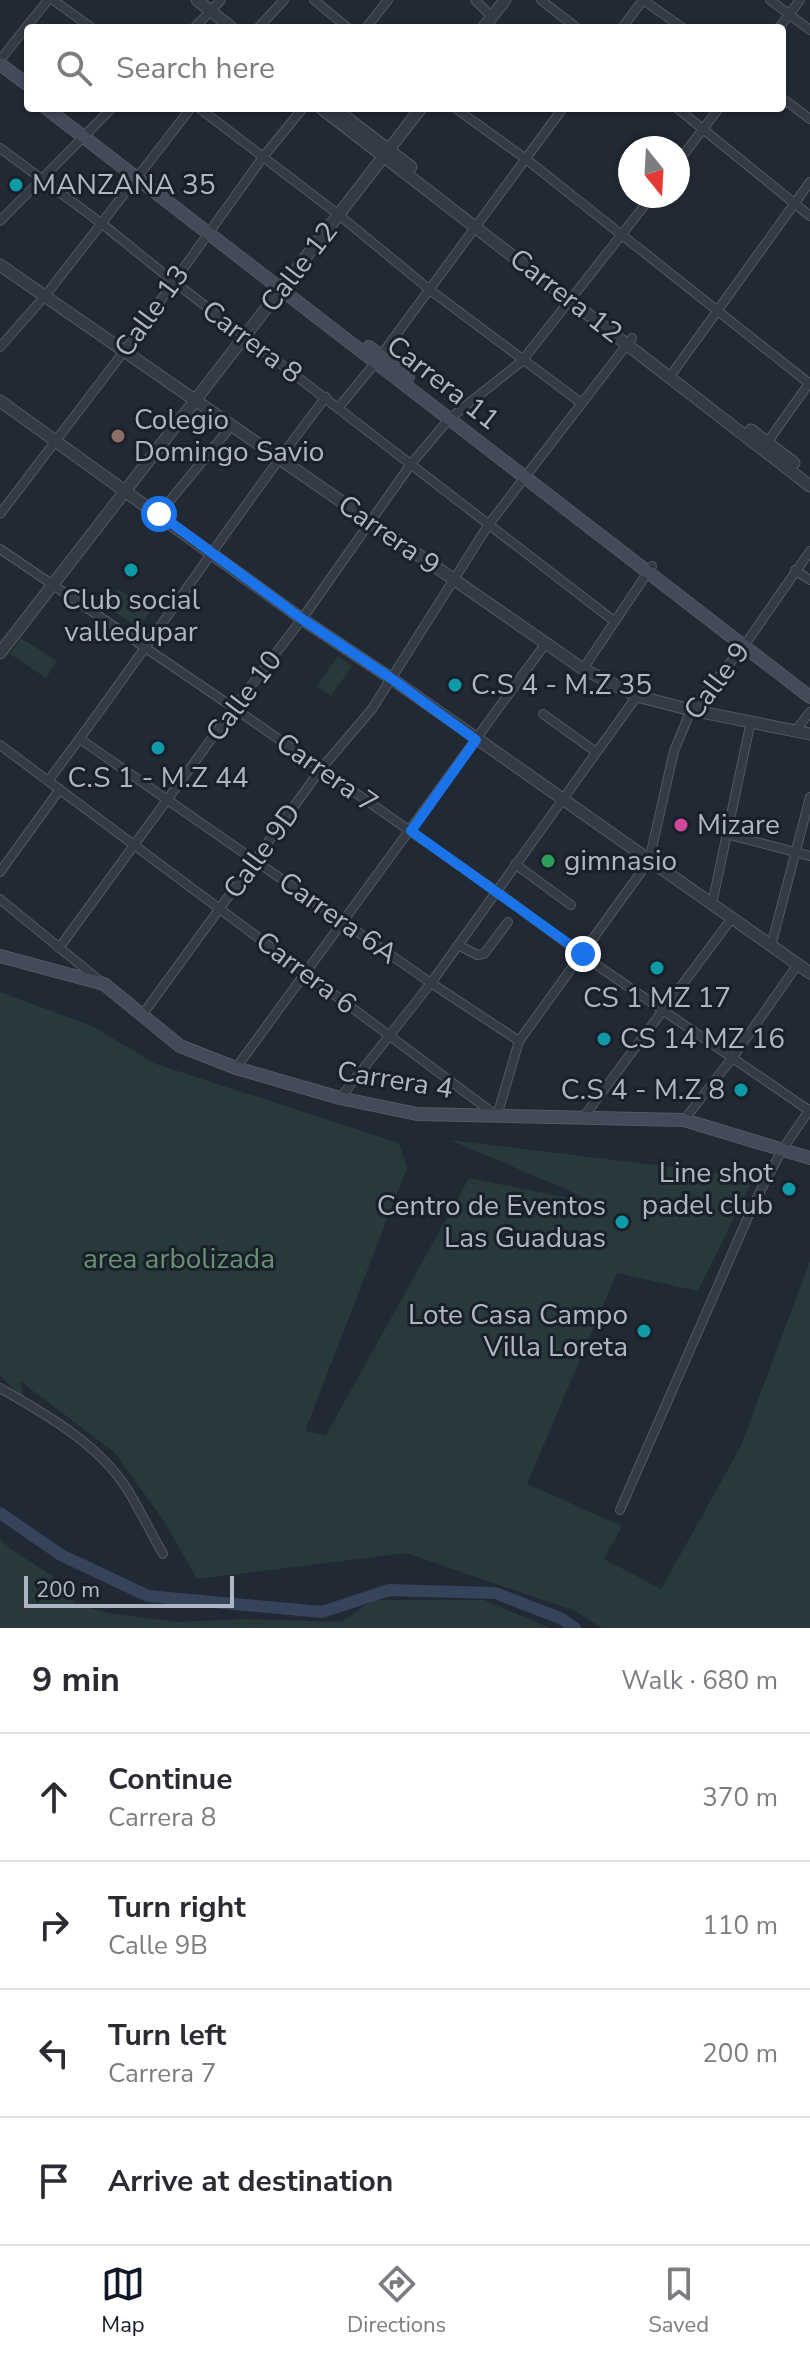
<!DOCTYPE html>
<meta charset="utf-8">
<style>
body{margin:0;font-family:"Nunito Sans",sans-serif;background:#f7f7f7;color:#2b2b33}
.compass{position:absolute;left:618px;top:136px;width:72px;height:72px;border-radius:50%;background:#fff;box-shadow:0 2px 6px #0004;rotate:162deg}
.scale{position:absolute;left:24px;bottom:20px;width:210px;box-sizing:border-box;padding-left:8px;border:4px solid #afb6c2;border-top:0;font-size:22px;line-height:28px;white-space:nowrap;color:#afb6c2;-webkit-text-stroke:6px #1a202a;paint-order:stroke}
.stop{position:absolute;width:24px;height:24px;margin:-18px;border:6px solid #1a73e8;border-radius:50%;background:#fff}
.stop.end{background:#1a73e8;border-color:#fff;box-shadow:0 2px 8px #0008}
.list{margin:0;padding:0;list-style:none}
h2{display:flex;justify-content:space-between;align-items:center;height:104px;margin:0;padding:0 32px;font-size:34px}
h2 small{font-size:26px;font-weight:400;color:#7c7c81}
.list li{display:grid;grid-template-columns:52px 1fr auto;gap:24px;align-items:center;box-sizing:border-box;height:128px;padding:0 32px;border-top:2px solid #e1e1e2}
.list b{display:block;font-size:30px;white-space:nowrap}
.list p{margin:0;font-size:26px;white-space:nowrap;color:#7c7c81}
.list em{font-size:26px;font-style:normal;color:#7c7c81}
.icon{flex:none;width:44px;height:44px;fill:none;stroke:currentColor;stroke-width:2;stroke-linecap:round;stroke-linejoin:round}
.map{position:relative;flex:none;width:810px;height:1628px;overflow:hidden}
.search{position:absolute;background:#fff;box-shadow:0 2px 6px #0004;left:24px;right:24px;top:24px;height:88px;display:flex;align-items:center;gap:20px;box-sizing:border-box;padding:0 28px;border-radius:8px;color:#7c7c81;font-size:30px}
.sheet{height:616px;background:#fff}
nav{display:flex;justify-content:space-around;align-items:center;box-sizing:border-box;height:112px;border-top:2px solid #e1e1e2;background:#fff;font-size:22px;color:#7c7c81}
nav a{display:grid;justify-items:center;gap:4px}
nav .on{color:#111827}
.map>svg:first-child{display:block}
</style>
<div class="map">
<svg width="810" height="1628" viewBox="0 0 810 1628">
<rect width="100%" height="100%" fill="#212934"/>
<g fill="#27393a">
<polygon points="118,589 151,611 139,628 107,607"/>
<polygon points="21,638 57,661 46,678 10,654"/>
<polygon points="338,656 352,666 331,696 317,686"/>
<polygon points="0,992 92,1026 156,1064 399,1143 407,1168 305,1431 326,1435 469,1178 589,1202 570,1191 450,1140 754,1177 698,1291 617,1273 527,1484 622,1526 604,1559 661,1589 740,1448 810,1261 810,1628 602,1628 575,1611 406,1553 197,1579 164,1521 114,1452 20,1381 25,1402 0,1375"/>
<polygon points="0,1539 11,1549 54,1577 75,1604 109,1613 177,1622 243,1619 341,1622 373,1600 484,1600 550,1628 0,1628"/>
</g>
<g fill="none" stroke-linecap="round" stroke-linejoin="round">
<polyline stroke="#36445b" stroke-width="12" points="0,1513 61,1555 148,1596 322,1612 389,1590 495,1593 560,1618 575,1628"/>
<defs>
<g id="minor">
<polyline points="53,0 92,28"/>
<polyline points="314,0 348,28"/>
<polyline points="475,0 492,17"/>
<polyline points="541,0 577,28"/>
<polyline points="770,0 810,30"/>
<polyline points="194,28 221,0"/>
<polyline points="258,28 284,0"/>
<polyline points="366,28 388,0"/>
<polyline points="622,28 643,0 683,28"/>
<polyline points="779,28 800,0"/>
<polyline points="0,60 48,0"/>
<polyline points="782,98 810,119"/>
<polyline points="199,108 339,215 430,290 580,402"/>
<polyline points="455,108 526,159 810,384"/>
<polyline points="677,108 810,216"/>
<polyline points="0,148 101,223 173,281 614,621"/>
<polyline points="678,162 719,108"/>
<polyline points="0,221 112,108"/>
<polyline points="0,347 45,296 191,108"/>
<polyline points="674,371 810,182"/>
<polyline points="339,407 376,362 563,108"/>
<polyline points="764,447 810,382"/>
<polyline points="0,514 125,350 263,157 303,108"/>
<polyline points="159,514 232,425"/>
<polyline points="0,549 234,708 496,891 585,957 810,1111"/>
<polyline points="795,570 810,580"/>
<polyline points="583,669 652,566"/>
<polyline points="543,714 596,752"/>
<polyline points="796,730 810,712"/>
<polyline points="80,739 431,983 519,1041"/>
<polyline points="0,745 497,1116 519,1041 649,861 674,751 691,710 744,646 810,551"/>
<path d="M48,781C144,655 229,522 326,397"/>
<polyline points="726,834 810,856"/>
<polyline points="515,864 571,905"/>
<polyline points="0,872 60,789"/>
<polyline points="0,899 100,981"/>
<polyline points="712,904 751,721"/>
<polyline points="458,945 477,955 484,954 508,922"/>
<polyline points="771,946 810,797"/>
<polyline points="59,948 234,708 302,619 411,464 449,419 522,361 652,196"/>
<polyline points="143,1014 321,769 372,709 489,524 632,338"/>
<polyline points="236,1068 546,643"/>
<polyline points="340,1098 431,983 637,696"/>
<polyline points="582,1119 732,918"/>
<polyline points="684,1120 733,1057 798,964"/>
<path d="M0,1388C45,1414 98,1443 127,1489C140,1510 151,1533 163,1554"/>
<polyline points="620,1510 755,1201 782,1150 810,1109"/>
</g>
<g id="tertiary">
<polyline points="197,0 232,28"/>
<polyline points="483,28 505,0"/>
<polyline points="321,108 810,486"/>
<polyline points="339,112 411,167"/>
<polyline points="0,265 583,669 637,696 691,710 810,734"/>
<polyline points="0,401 302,619 392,679 810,973"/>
<polyline points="751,430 794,463"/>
<polyline points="0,653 421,108"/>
</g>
<g id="secondary">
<polyline points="0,64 28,85"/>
<polyline points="46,108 810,697"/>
<polyline points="369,347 408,377"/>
<polyline points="0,956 104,984 180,1046 236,1068 340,1098 417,1114 684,1120 810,1158"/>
</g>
</defs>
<use href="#minor" stroke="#525963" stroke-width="10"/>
<use href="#tertiary" stroke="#525963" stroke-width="13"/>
<use href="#secondary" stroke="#525963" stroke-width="14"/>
<use href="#minor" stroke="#343b45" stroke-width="8"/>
<use href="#tertiary" stroke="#343b45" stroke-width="11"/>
<use href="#secondary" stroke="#434a58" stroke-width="12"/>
</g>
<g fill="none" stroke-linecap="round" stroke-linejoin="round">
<polyline stroke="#1a73e8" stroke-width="10" points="159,514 302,619 392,679 476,740 411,831 583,954"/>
</g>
<g fill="#0f9aa8" stroke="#1a202a" stroke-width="3">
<circle cx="16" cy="185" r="8"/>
<circle cx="131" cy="570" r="8"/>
<circle cx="455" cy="685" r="8"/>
<circle cx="158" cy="748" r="8"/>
<circle cx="657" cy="968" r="8"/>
<circle cx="604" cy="1039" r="8"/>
<circle cx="741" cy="1090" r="8"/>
<circle cx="789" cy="1189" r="8"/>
<circle cx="622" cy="1222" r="8"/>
<circle cx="644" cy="1331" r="8"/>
</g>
<circle fill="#8d6e63" stroke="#1a202a" stroke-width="3" cx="118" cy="436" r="8"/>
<circle fill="#d1479c" stroke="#1a202a" stroke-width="3" cx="681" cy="825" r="8"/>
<circle fill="#2e9e5b" stroke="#1a202a" stroke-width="3" cx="548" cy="861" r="8"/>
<g text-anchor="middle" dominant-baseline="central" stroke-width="6" stroke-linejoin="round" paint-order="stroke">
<g font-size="28" fill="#afb6c2" stroke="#1a202a" text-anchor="start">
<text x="32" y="185">MANZANA 35</text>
<text x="134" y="420">Colegio<tspan x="134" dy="32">Domingo Savio</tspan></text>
<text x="131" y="600" text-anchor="middle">Club social<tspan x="131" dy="32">valledupar</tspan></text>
<text x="471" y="685">C.S 4 - M.Z 35</text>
<text x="158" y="778" text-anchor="middle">C.S 1 - M.Z 44</text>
<text x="697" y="825">Mizare</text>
<text x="564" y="861">gimnasio</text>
<text x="657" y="998" text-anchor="middle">CS 1 MZ 17</text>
<text x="620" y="1039">CS 14 MZ 16</text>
<text x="725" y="1090" text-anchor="end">C.S 4 - M.Z 8</text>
<text x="773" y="1173" text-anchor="end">Line shot<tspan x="773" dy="32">padel club</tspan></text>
<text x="606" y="1206" text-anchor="end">Centro de Eventos<tspan x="606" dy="32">Las Guaduas</tspan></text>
<text x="628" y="1315" text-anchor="end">Lote Casa Campo<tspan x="628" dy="32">Villa Loreta</tspan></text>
</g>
<g font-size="28" fill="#afb6c2" stroke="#1a202a">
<text transform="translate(299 267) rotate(-52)">Calle 12</text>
<text transform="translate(566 296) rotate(38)">Carrera 12</text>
<text transform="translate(152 311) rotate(-54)">Calle 13</text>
<text transform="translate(252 342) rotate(37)">Carrera 8</text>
<text transform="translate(443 383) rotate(38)">Carrera 11</text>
<text transform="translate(389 535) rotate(35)">Carrera 9</text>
<text transform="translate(717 681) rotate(-53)">Calle 9</text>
<text transform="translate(244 696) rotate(-53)">Calle 10</text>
<text transform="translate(327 773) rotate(35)">Carrera 7</text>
<text transform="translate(262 851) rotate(-54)">Calle 9D</text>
<text transform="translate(338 918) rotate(35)">Carrera 6A</text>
<text transform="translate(306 973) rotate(37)">Carrera 6</text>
<text transform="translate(395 1080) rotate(9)">Carrera 4</text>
</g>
<g font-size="28" fill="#689072" stroke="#1a202a">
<text x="179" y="1259">area arbolizada</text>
</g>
</g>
</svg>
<svg class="compass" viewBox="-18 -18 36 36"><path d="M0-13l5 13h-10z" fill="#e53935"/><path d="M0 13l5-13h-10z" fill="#7c7c81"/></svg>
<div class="scale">200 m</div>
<div class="stop" style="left:159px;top:514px"></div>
<div class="stop end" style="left:583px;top:954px"></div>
<div class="search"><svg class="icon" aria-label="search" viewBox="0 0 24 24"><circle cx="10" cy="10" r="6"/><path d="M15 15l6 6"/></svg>Search here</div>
</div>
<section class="sheet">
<h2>9 min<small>Walk · 680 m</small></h2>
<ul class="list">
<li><svg class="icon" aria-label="ahead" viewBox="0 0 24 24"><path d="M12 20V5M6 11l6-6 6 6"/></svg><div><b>Continue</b><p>Carrera 8</p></div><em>370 m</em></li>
<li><svg class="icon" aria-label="right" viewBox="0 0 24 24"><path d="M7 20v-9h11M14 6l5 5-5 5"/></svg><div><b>Turn right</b><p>Calle 9B</p></div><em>110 m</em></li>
<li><svg class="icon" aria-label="left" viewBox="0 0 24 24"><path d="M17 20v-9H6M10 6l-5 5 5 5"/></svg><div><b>Turn left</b><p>Carrera 7</p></div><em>200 m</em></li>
<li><svg class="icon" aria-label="arrive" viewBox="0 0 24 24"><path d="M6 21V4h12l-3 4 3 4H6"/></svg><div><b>Arrive at destination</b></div></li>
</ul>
</section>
<nav>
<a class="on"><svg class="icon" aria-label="map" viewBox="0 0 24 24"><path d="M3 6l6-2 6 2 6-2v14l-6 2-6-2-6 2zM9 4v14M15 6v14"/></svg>Map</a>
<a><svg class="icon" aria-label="directions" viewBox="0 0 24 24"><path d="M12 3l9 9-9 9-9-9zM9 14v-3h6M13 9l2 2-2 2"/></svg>Directions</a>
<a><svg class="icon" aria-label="saved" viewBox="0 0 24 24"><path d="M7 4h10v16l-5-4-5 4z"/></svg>Saved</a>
</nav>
